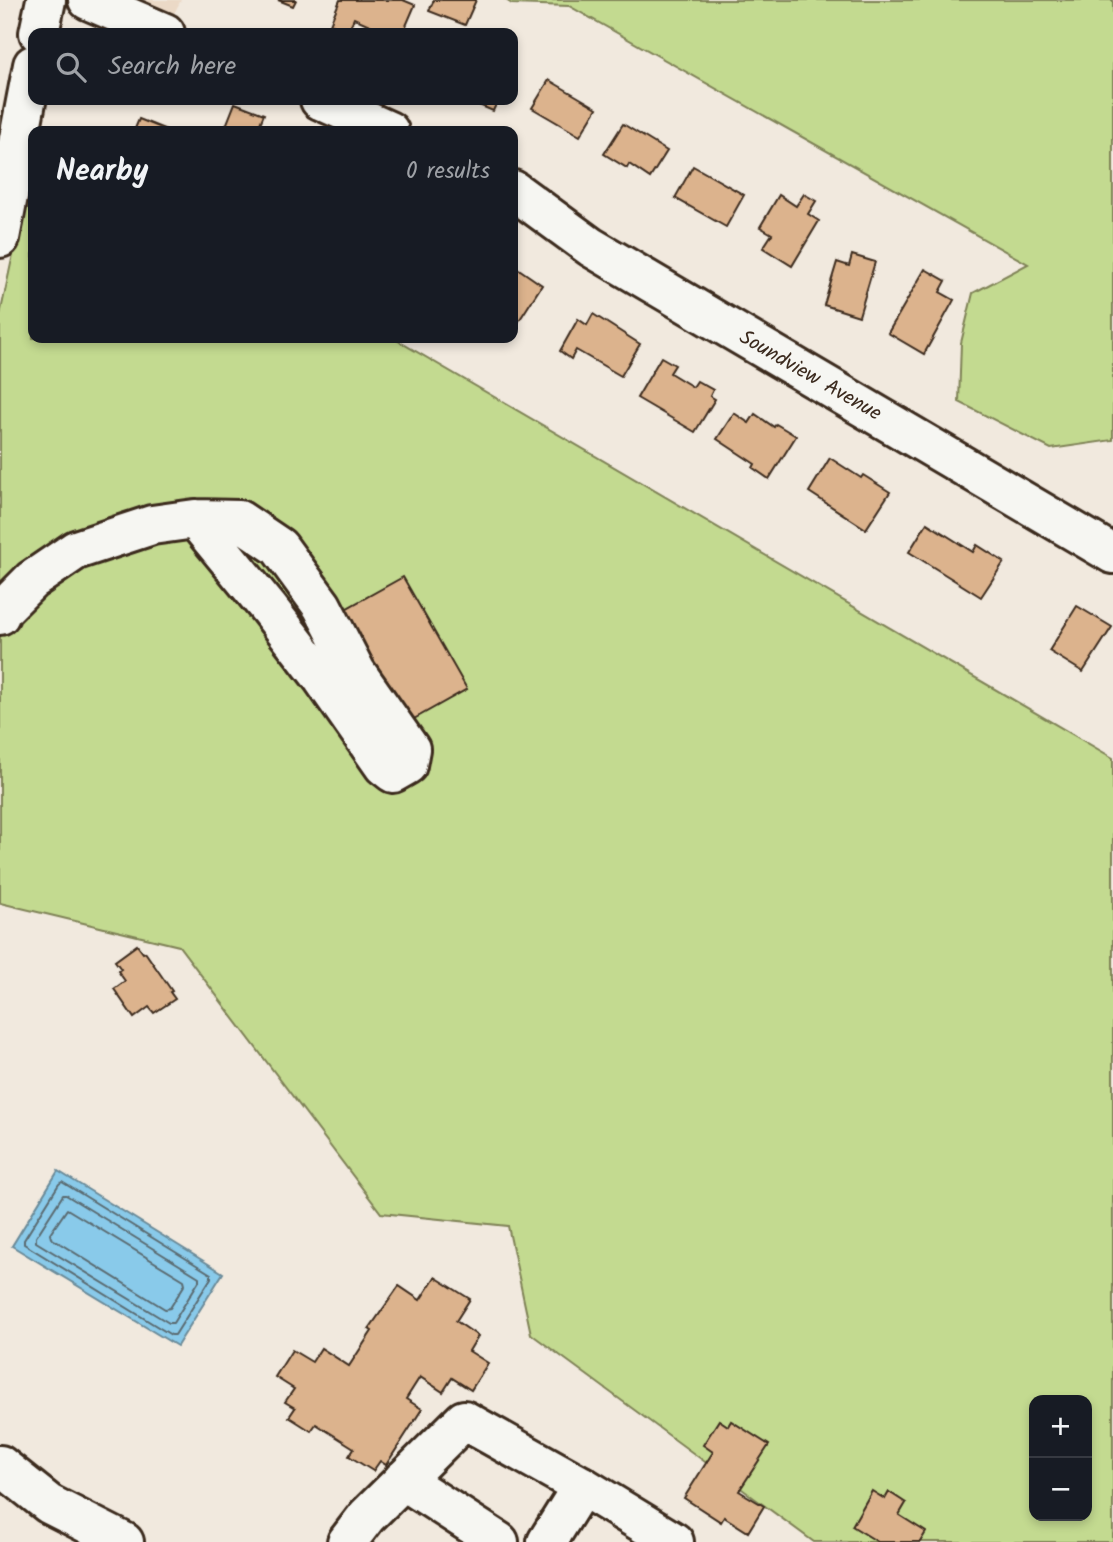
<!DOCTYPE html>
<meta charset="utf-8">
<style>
body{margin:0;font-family:Kalam,sans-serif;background:#242831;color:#f1f3f6}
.controls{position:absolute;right:21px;bottom:21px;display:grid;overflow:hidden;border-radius:14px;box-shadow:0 4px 10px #0003}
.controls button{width:63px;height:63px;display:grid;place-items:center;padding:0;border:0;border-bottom:2px solid #363941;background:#171b24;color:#f1f3f6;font:35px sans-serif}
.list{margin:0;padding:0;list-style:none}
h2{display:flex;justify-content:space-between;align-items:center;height:91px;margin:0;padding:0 28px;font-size:30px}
h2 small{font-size:23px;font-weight:400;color:#9ea1a6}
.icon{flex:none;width:38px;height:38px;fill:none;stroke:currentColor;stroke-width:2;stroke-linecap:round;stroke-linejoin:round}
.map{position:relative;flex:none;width:1113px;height:1542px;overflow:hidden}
.search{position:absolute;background:#171b24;box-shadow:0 4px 10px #0003;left:28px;top:28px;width:490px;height:77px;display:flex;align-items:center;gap:18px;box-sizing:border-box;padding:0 24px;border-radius:14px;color:#9ea1a6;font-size:26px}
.panel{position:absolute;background:#171b24;box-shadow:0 4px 10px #0003;left:28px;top:126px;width:490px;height:217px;border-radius:14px}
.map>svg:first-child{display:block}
</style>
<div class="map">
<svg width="1113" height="1542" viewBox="0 0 1113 1542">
<rect width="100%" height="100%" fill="#f1e9de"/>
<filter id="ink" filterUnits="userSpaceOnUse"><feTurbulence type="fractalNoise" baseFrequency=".0143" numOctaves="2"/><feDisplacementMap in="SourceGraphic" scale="14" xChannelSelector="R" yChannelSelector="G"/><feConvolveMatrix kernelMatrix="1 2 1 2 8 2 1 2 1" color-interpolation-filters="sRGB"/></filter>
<g filter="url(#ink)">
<polygon fill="#ebd9c6" points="67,0 181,0 164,33 143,33"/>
<g fill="#c3da90" stroke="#7f8257" stroke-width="2" fill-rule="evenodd">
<polygon points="506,0 1113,0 1113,440 1051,449 959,402 961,343 973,293 1028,264 569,6 512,4"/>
<path d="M33,161V338H393L1113,758V1542H814L531,1334L508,1226L381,1213L179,946L0,903V315ZM1034,1400H1087V1516H1034Z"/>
</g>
<polygon fill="#89caea" stroke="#6a8a98" stroke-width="2" points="58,1171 223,1273 177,1346 12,1246"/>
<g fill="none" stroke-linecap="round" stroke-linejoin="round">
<g stroke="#5a6a70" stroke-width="2">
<polygon points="62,1182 211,1274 211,1278 175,1335 171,1335 24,1244 24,1240 59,1184"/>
<polygon points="63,1195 66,1195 199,1277 199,1281 173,1323 169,1323 36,1242 36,1237"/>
<polygon points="67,1209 184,1280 185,1284 170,1308 165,1309 51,1238 50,1234"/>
</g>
</g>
<g fill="#dcb38d" stroke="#3b2a1e" stroke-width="2">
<polygon points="278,0 296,0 293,6"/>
<polygon points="340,0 403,0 415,5 403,33 369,33 372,26 354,18 348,32 330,24"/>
<polygon points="434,0 476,0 465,25 429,11"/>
<polygon points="549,80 597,108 580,136 532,108"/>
<polygon points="467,100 498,100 493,111"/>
<polygon points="235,103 264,114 257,131 224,131"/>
<polygon points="139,119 169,131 134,131"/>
<polygon points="623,124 667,151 650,178 629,164 627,168 604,154"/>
<polygon points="693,166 744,195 726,227 675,198"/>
<polygon points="804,194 816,201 808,214 819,221 792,266 763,248 772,234 760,227 779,195 796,206"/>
<polygon points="852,255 875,262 859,316 824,305 837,262 849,266"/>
<polygon points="513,265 542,285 515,327 513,326"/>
<polygon points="925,269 946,281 940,292 954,300 924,354 888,333"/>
<polygon points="593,314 640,344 621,376 576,350 571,359 560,351 578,319 587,325"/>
<polygon points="661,357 675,365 670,373 693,387 697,381 713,390 710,396 715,399 695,432 637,398"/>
<polygon points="734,413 749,423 755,414 774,427 776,424 796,436 769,479 753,468 755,464 717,439"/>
<polygon points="830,458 861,478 863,475 890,492 866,529 809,492"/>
<polygon points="927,523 973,552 977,545 1004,562 981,597 909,552"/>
<polygon points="403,577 467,689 405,724 342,611"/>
<polygon points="1077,606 1112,627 1083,672 1049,651"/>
<polygon points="137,945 143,953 145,952 172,991 170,992 175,999 154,1013 149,1007 134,1018 114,989 125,981 118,971 121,969 115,961"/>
<polygon points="435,1277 470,1299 456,1321 478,1336 469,1351 488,1363 471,1390 452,1378 443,1392 420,1377 406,1399 422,1409 386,1465 380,1461 373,1471 349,1456 354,1448 316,1424 311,1431 289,1417 295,1408 285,1402 294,1389 275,1377 292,1350 312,1362 321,1348 349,1366 372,1331 369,1329 399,1286 420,1300"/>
<polygon points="719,1420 728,1426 731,1421 769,1445 739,1491 764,1506 748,1532 724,1517 721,1522 684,1498 713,1452 703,1445"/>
<polygon points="872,1491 885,1499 889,1492 906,1503 899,1515 926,1532 920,1542 878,1542 852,1526"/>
</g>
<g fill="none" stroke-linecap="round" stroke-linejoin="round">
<defs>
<g id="minor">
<polyline points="88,0 165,33"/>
<polyline points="320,100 389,131"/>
<polyline points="513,190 591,247 1113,554"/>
<polyline points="0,615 0,612 32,580 76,550 152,525 195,519 239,520 279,547 322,606 356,672 410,749 407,765 393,773 384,766 323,679 269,609 195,519"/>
<polyline points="0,1465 49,1504 124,1542"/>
<polyline points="403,1480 499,1542"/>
<polyline points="347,1542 367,1516 464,1420 582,1486"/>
<polyline points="547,1542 582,1486 674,1542"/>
</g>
<g id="major">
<polyline points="39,33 46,0"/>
<polyline points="0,238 33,65"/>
</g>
</defs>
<use href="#minor" stroke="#3b2a1e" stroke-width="44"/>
<use href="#major" stroke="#3b2a1e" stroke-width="44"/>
<use href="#minor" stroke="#f6f6f2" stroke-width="38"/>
<use href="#major" stroke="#f6f6f2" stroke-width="38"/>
</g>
</g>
<g text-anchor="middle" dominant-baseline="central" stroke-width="5" stroke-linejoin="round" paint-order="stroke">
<g font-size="21" fill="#3b2a1e" stroke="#f6f6f2">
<text transform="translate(810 376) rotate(30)">Soundview Avenue</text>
</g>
</g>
</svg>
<div class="controls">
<button>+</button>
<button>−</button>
</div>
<div class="search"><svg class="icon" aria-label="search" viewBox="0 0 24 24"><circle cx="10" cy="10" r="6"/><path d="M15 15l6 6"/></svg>Search here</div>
<section class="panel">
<h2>Nearby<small>0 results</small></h2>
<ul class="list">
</ul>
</section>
</div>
